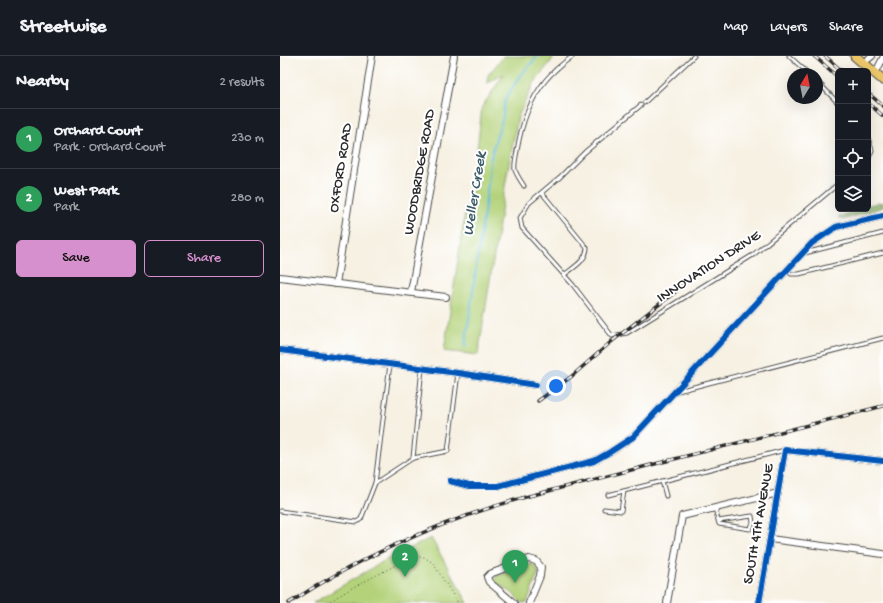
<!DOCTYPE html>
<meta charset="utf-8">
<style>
body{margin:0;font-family:"Gochi Hand",sans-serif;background:#242831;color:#f1f3f6}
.controls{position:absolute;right:12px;top:12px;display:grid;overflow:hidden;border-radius:6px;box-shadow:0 4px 16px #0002}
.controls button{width:36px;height:36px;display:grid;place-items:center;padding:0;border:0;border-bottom:1px solid #363941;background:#171b24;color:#f1f3f6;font:20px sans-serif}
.compass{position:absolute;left:507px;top:12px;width:36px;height:36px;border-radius:50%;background:#171b24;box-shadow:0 4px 16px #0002;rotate:10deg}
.you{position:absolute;left:276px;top:330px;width:14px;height:14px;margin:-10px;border:3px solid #fff;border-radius:50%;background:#1a73e8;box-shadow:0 0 0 6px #1a73e833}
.badge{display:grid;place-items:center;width:26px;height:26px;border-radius:50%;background:#d690ce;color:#fff;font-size:13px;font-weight:700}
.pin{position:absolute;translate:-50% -33px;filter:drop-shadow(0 1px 2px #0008)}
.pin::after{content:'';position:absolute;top:21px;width:14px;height:12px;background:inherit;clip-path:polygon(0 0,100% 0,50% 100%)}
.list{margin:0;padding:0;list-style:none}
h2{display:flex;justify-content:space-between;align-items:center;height:52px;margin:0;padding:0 16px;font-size:17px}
h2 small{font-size:13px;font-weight:400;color:#9ea1a6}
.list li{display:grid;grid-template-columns:26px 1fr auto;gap:12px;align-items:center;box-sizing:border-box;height:60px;padding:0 16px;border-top:1px solid #363941}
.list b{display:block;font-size:15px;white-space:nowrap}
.list p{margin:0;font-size:13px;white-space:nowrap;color:#9ea1a6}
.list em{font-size:13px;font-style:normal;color:#9ea1a6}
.actions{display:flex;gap:8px;padding:12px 16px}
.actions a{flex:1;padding:9px 0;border:1px solid #d690ce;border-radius:6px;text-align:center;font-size:14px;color:#d690ce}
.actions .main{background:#d690ce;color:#111}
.icon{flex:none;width:22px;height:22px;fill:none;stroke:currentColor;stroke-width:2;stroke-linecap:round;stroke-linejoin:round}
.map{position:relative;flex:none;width:603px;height:547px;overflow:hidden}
header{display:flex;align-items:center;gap:24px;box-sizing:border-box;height:56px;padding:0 20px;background:#171b24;border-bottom:1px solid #363941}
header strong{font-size:19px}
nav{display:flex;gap:22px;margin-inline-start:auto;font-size:14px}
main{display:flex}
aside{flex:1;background:#171b24}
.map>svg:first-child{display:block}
</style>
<header>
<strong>Streetwise</strong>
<nav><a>Map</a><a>Layers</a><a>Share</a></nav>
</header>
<main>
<aside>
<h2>Nearby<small>2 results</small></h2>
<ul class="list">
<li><span class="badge" style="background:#2e9e5b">1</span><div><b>Orchard Court</b><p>Park · Orchard Court</p></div><em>230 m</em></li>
<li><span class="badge" style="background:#2e9e5b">2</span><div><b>West Park</b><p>Park</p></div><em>280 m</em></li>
</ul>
<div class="actions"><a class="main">Save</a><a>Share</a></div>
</aside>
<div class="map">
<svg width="603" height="547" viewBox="0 0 603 547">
<rect width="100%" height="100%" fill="#fff"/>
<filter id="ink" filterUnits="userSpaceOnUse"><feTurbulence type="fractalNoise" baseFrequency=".025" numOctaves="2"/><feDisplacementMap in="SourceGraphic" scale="8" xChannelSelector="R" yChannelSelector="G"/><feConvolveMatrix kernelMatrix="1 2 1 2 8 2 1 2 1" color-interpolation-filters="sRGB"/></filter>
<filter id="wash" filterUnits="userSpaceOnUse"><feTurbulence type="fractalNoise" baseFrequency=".012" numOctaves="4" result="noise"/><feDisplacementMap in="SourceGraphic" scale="16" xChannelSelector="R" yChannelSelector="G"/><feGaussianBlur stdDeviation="0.9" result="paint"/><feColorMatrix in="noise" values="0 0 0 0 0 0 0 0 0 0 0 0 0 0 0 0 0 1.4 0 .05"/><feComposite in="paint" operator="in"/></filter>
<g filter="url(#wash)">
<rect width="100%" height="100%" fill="#f7f1e3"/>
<g fill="#b3d279" stroke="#6f7e52">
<polygon points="224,0 275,0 254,27 238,61 227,118 198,299 164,295 186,151 191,145 202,51 224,18 207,27 208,19"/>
<polygon points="151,482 188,547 33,547 104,505"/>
<polygon points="251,508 256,510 258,517 247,547 242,547 231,536 215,526 214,524 217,520"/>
</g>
<polygon fill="#8eb469" stroke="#5c704a" points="603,146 603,151 562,164 558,161 577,153 588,153 588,149"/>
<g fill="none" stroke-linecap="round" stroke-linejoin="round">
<path stroke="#60b9dd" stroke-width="2" d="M185,291L209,121C209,102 216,82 222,64C224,58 223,51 225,45C230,32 248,10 258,0"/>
</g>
</g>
<g filter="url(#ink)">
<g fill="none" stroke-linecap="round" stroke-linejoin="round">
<defs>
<g id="service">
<polyline points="509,0 529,18"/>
<polyline points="537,25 558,47"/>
<polyline points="364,47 414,0"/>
<polyline points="361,49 305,96 280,121 249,147 240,162 242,172 293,229 332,280 347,277 473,199 558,128"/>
<polyline points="588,82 592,94 588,104"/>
<path d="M244,130C241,125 237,120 235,114C234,108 236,101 237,95C241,70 249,45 265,25C273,15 283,7 293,0"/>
<path d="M262,137L307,192C306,205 294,211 284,219"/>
<polyline points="525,197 603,177"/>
<polyline points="507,214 511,218 519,218 603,197"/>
<polyline points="142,312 133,402 168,395 178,317"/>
<polyline points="398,335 603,282"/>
<polyline points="382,425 386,440"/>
<polyline points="95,427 110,308"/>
<polyline points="328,439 505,394"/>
<polyline points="435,452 439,468 470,473 473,467 472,460 438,465"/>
<polyline points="324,453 341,455 344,435"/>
<polyline points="0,455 77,466 81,463 95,427 133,402"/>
</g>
<g id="minor">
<polyline points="583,7 592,0"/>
<polyline points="595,18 603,2"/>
<polyline points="0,221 166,241"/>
<polyline points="56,228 92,0"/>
<polyline points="131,236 174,0"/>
<polyline points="0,294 178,317 256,329"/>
<polyline points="170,425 189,430 218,430 314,405 330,396 353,381 532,187 556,171 603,160"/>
<polyline points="490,483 603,498"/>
<polyline points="234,547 209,526 207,521 210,518 249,503 256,505 261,511 260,520 249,547"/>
<polyline points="387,547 402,460 498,437"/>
<polyline points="479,547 505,394 603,405"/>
</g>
<polyline id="primary" points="575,0 603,24"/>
</defs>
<use href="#service" stroke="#4a4947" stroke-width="5"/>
<use href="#minor" stroke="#4a4947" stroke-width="8"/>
<use href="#primary" stroke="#4a4947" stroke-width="11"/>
<polyline stroke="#4a4947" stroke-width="1" stroke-dasharray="1 3" stroke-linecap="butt" points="47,547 72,532 116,509 133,501 144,501 153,507 178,547"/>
<use href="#service" stroke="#fff" stroke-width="3"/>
<use href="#minor" stroke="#fff" stroke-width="6"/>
<use href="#primary" stroke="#ebc669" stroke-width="9"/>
<defs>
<g id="rail">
<polyline points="534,0 558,21"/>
<polyline points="545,0 562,15"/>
<polyline points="588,37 603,50"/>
<polyline points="588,47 603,60"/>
<polyline points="258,345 292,320 331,286 395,236 424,210"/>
<path d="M9,547C83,499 163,464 249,440L603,350"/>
</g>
</defs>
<use href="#rail" stroke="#2b2b2b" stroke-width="3.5"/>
<use href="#rail" stroke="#fff" stroke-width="2" stroke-dasharray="6" stroke-linecap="butt"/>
<defs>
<g id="cycleway">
<polyline points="0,294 178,317 256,329"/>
<polyline points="170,425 189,430 218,430 314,405 330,396 353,381 532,187 556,171 603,160"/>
<polyline points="479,547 505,394 603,405"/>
</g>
</defs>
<use href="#cycleway" stroke="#fff" stroke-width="8"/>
<use href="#cycleway" stroke="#0057b8" stroke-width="6"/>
</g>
</g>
<g text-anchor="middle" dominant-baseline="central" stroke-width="4" stroke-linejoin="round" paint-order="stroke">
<g font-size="15" fill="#2b2b2b" stroke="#fff">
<text transform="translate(61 112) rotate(-81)">OXFORD ROAD</text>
<text transform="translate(140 116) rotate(-80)">WOODBRIDGE ROAD</text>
<text transform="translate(429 211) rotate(-33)">INNOVATION DRIVE</text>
<text transform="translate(479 468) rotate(-80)">SOUTH 4TH AVENUE</text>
</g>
<g font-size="16" font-style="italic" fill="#3e5d69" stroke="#fff">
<text transform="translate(196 138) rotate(-81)">Weller Creek</text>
</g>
</g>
</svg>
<div class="controls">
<button>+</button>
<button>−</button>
<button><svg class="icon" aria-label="locate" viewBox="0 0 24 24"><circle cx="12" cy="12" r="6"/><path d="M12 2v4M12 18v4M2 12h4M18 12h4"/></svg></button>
<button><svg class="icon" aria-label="layers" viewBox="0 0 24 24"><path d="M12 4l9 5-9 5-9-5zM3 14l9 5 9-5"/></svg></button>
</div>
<svg class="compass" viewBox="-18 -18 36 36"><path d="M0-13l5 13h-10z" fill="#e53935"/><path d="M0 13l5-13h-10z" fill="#9ea1a6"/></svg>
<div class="you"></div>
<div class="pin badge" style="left:235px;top:527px;background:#2e9e5b">1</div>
<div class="pin badge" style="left:125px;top:521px;background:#2e9e5b">2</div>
</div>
</main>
